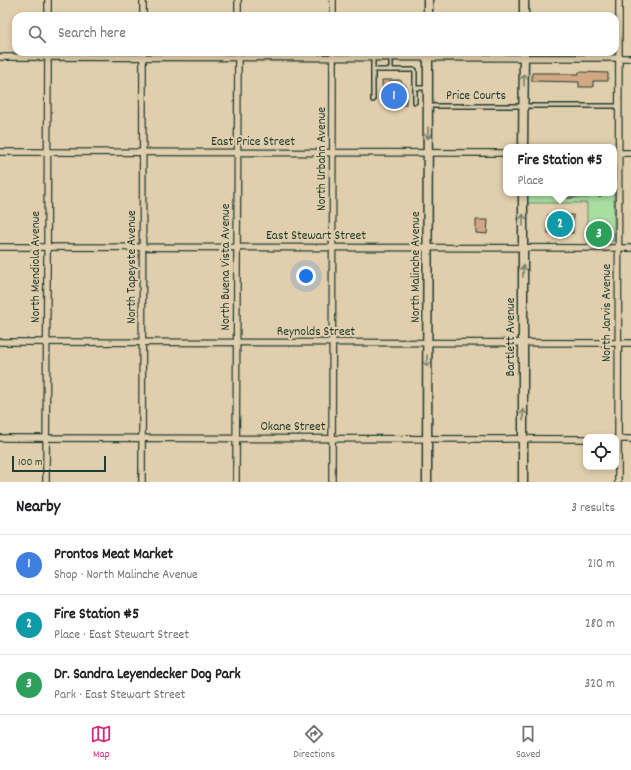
<!DOCTYPE html>
<meta charset="utf-8">
<style>
body{margin:0;font-family:Dekko,sans-serif;background:#f2f2f2;color:#202124}
.controls{position:absolute;right:12px;bottom:12px;display:grid;overflow:hidden;border-radius:8px;box-shadow:0 2px 6px #0003}
.controls button{width:36px;height:36px;display:grid;place-items:center;padding:0;border:0;border-bottom:1px solid #e0e0e0;background:#fff;color:#202124;font:20px sans-serif}
.scale{position:absolute;left:12px;bottom:10px;width:94px;box-sizing:border-box;padding-left:4px;border:2px solid #1f3d34;border-top:0;font-size:11px;line-height:14px;white-space:nowrap;color:#1f3d34;-webkit-text-stroke:3px #e1ceac;paint-order:stroke}
.you{position:absolute;left:306px;top:276px;width:14px;height:14px;margin:-10px;border:3px solid #fff;border-radius:50%;background:#1a73e8;box-shadow:0 0 0 6px #1a73e833}
.badge{display:grid;place-items:center;width:26px;height:26px;border-radius:50%;background:#db2777;color:#fff;font-size:13px;font-weight:700}
.pin{position:absolute;translate:-50% -50%;border:2px solid #fff;box-shadow:0 1px 4px #0006}
.popup{position:absolute;left:503px;top:144px;width:114px;height:52px;box-sizing:border-box;display:grid;place-content:center;border-radius:8px;background:#fff;filter:drop-shadow(0 1px 3px #0005);font-size:13px;white-space:nowrap;color:#757577}
.popup b{font-size:15px;color:#202124}
.popup::after{content:'';position:absolute;left:50%;top:100%;margin-left:-8px;border:8px solid transparent;border-top-color:#fff}
.list{margin:0;padding:0;list-style:none}
h2{display:flex;justify-content:space-between;align-items:center;height:52px;margin:0;padding:0 16px;font-size:17px}
h2 small{font-size:13px;font-weight:400;color:#757577}
.list li{display:grid;grid-template-columns:26px 1fr auto;gap:12px;align-items:center;box-sizing:border-box;height:60px;padding:0 16px;border-top:1px solid #e0e0e0}
.list b{display:block;font-size:15px;white-space:nowrap}
.list p{margin:0;font-size:13px;white-space:nowrap;color:#757577}
.list em{font-size:13px;font-style:normal;color:#757577}
.icon{flex:none;width:22px;height:22px;fill:none;stroke:currentColor;stroke-width:2;stroke-linecap:round;stroke-linejoin:round}
.map{position:relative;flex:none;width:631px;height:482px;overflow:hidden}
.search{position:absolute;background:#fff;box-shadow:0 2px 6px #0003;left:12px;right:12px;top:12px;height:44px;display:flex;align-items:center;gap:10px;box-sizing:border-box;padding:0 14px;border-radius:12px;color:#757577;font-size:15px}
.sheet{height:232px;background:#fff}
nav{display:flex;justify-content:space-around;align-items:center;box-sizing:border-box;height:56px;border-top:1px solid #e0e0e0;background:#fff;font-size:11px;color:#757577}
nav a{display:grid;justify-items:center;gap:2px}
nav .on{color:#db2777}
.map>svg:first-child{display:block}
</style>
<div class="map">
<svg width="631" height="482" viewBox="0 0 631 482">
<rect width="100%" height="100%" fill="#e1ceac"/>
<filter id="ink" filterUnits="userSpaceOnUse"><feTurbulence type="fractalNoise" baseFrequency=".025" numOctaves="2"/><feDisplacementMap in="SourceGraphic" scale="8" xChannelSelector="R" yChannelSelector="G"/><feConvolveMatrix kernelMatrix="1 2 1 2 8 2 1 2 1" color-interpolation-filters="sRGB"/></filter>
<g filter="url(#ink)">
<polygon fill="#a9dea1" stroke="#648e6a" points="614,163 614,241 587,240 587,203 527,203 527,193 553,193 554,198 589,198 589,193 614,193"/>
<g fill="#d2a883" stroke="#1f3d34">
<polygon points="579,72 608,73 608,81 593,81 593,87 579,87 579,82 532,81 532,73 561,73 561,74 579,74"/>
<polygon points="382,80 400,80 406,86 406,105 383,105"/>
<polygon points="556,193 585,193 585,194 569,198 556,195"/>
<rect x="548" y="215" width="25" height="18"/>
<polygon points="476,220 488,220 487,234 476,233"/>
</g>
<g fill="none" stroke-linecap="round" stroke-linejoin="round">
<defs>
<g id="lane">
<polyline points="373,58 373,70"/>
<polyline points="391,70 415,70 415,102"/>
<polyline points="415,88 428,88"/>
<polyline points="373,100 373,70 391,70 391,58"/>
<polyline points="428,106 618,106"/>
<polyline points="599,193 599,194"/>
</g>
<g id="street">
<polyline points="48,16 48,0"/>
<polyline points="143,16 143,0"/>
<polyline points="238,16 238,0"/>
<polyline points="333,16 333,0"/>
<polyline points="0,57 631,58"/>
<polyline points="0,152 506,153"/>
<polyline points="614,153 631,153"/>
<polyline points="0,247 631,248"/>
<polyline points="0,342 631,343"/>
<polyline points="0,438 586,439"/>
<polyline points="616,439 631,439"/>
<polyline points="46,482 48,52"/>
<polyline points="142,482 143,52"/>
<polyline points="236,482 238,52"/>
<polyline points="332,482 333,52"/>
<polyline points="618,482 619,0"/>
</g>
<g id="secondary">
<polyline points="524,0 524,16"/>
<polyline points="428,16 428,0"/>
<polyline points="523,147 524,52"/>
<polyline points="427,482 428,52"/>
<polyline points="523,482 523,193"/>
</g>
</defs>
<use href="#lane" stroke="#1f3d34" stroke-width="6"/>
<use href="#street" stroke="#1f3d34" stroke-width="8"/>
<use href="#secondary" stroke="#1f3d34" stroke-width="11"/>
<use href="#lane" stroke="#e1ceac" stroke-width="3"/>
<use href="#street" stroke="#e1ceac" stroke-width="5.5"/>
<use href="#secondary" stroke="#e1ceac" stroke-width="8"/>
</g>
<defs><path id="oneway-shaft" d="M-6 0H5M1.5-3L5.5 0L1.5 3" fill="none" stroke-width="1.6" stroke-linecap="round" stroke-linejoin="round"/></defs>
<g stroke="#767e6a">
<use href="#oneway-shaft" transform="translate(524 80) rotate(-90)"/>
<use href="#oneway-shaft" transform="translate(428 133) rotate(90)"/>
<use href="#oneway-shaft" transform="translate(523 220) rotate(-90)"/>
<use href="#oneway-shaft" transform="translate(523 271) rotate(-90)"/>
<use href="#oneway-shaft" transform="translate(427 361) rotate(90)"/>
<use href="#oneway-shaft" transform="translate(523 415) rotate(-90)"/>
</g>
</g>
<g text-anchor="middle" dominant-baseline="central" stroke-width="4" stroke-linejoin="round" paint-order="stroke">
<g font-size="13" fill="#1f3d34" stroke="#e1ceac">
<text x="476" y="96">Price Courts</text>
<text x="253" y="142">East Price Street</text>
<text transform="translate(322 159) rotate(-90)">North Urbahn Avenue</text>
<text x="316" y="236">East Stewart Street</text>
<text transform="translate(36 267) rotate(-90)">North Mendiola Avenue</text>
<text transform="translate(132 267) rotate(-90)">North Tapeyste Avenue</text>
<text transform="translate(226 267) rotate(-90)">North Buena Vista Avenue</text>
<text transform="translate(416 267) rotate(-90)">North Malinche Avenue</text>
<text transform="translate(607 313) rotate(-90)">North Jarvis Avenue</text>
<text x="316" y="332">Reynolds Street</text>
<text transform="translate(511 337) rotate(-90)">Bartlett Avenue</text>
<text x="293" y="427">Okane Street</text>
</g>
</g>
</svg>
<div class="controls">
<button><svg class="icon" aria-label="locate" viewBox="0 0 24 24"><circle cx="12" cy="12" r="6"/><path d="M12 2v4M12 18v4M2 12h4M18 12h4"/></svg></button>
</div>
<div class="scale">100 m</div>
<div class="you"></div>
<div class="pin badge" style="left:394px;top:96px;background:#3f7fe0">1</div>
<div class="pin badge" style="left:560px;top:224px;background:#0f9aa8">2</div>
<div class="popup"><b>Fire Station #5</b>Place</div>
<div class="pin badge" style="left:599px;top:234px;background:#2e9e5b">3</div>
<div class="search"><svg class="icon" aria-label="search" viewBox="0 0 24 24"><circle cx="10" cy="10" r="6"/><path d="M15 15l6 6"/></svg>Search here</div>
</div>
<section class="sheet">
<h2>Nearby<small>3 results</small></h2>
<ul class="list">
<li><span class="badge" style="background:#3f7fe0">1</span><div><b>Prontos Meat Market</b><p>Shop · North Malinche Avenue</p></div><em>210 m</em></li>
<li><span class="badge" style="background:#0f9aa8">2</span><div><b>Fire Station #5</b><p>Place · East Stewart Street</p></div><em>280 m</em></li>
<li><span class="badge" style="background:#2e9e5b">3</span><div><b>Dr. Sandra Leyendecker Dog Park</b><p>Park · East Stewart Street</p></div><em>320 m</em></li>
</ul>
</section>
<nav>
<a class="on"><svg class="icon" aria-label="map" viewBox="0 0 24 24"><path d="M3 6l6-2 6 2 6-2v14l-6 2-6-2-6 2zM9 4v14M15 6v14"/></svg>Map</a>
<a><svg class="icon" aria-label="directions" viewBox="0 0 24 24"><path d="M12 3l9 9-9 9-9-9zM9 14v-3h6M13 9l2 2-2 2"/></svg>Directions</a>
<a><svg class="icon" aria-label="saved" viewBox="0 0 24 24"><path d="M7 4h10v16l-5-4-5 4z"/></svg>Saved</a>
</nav>
